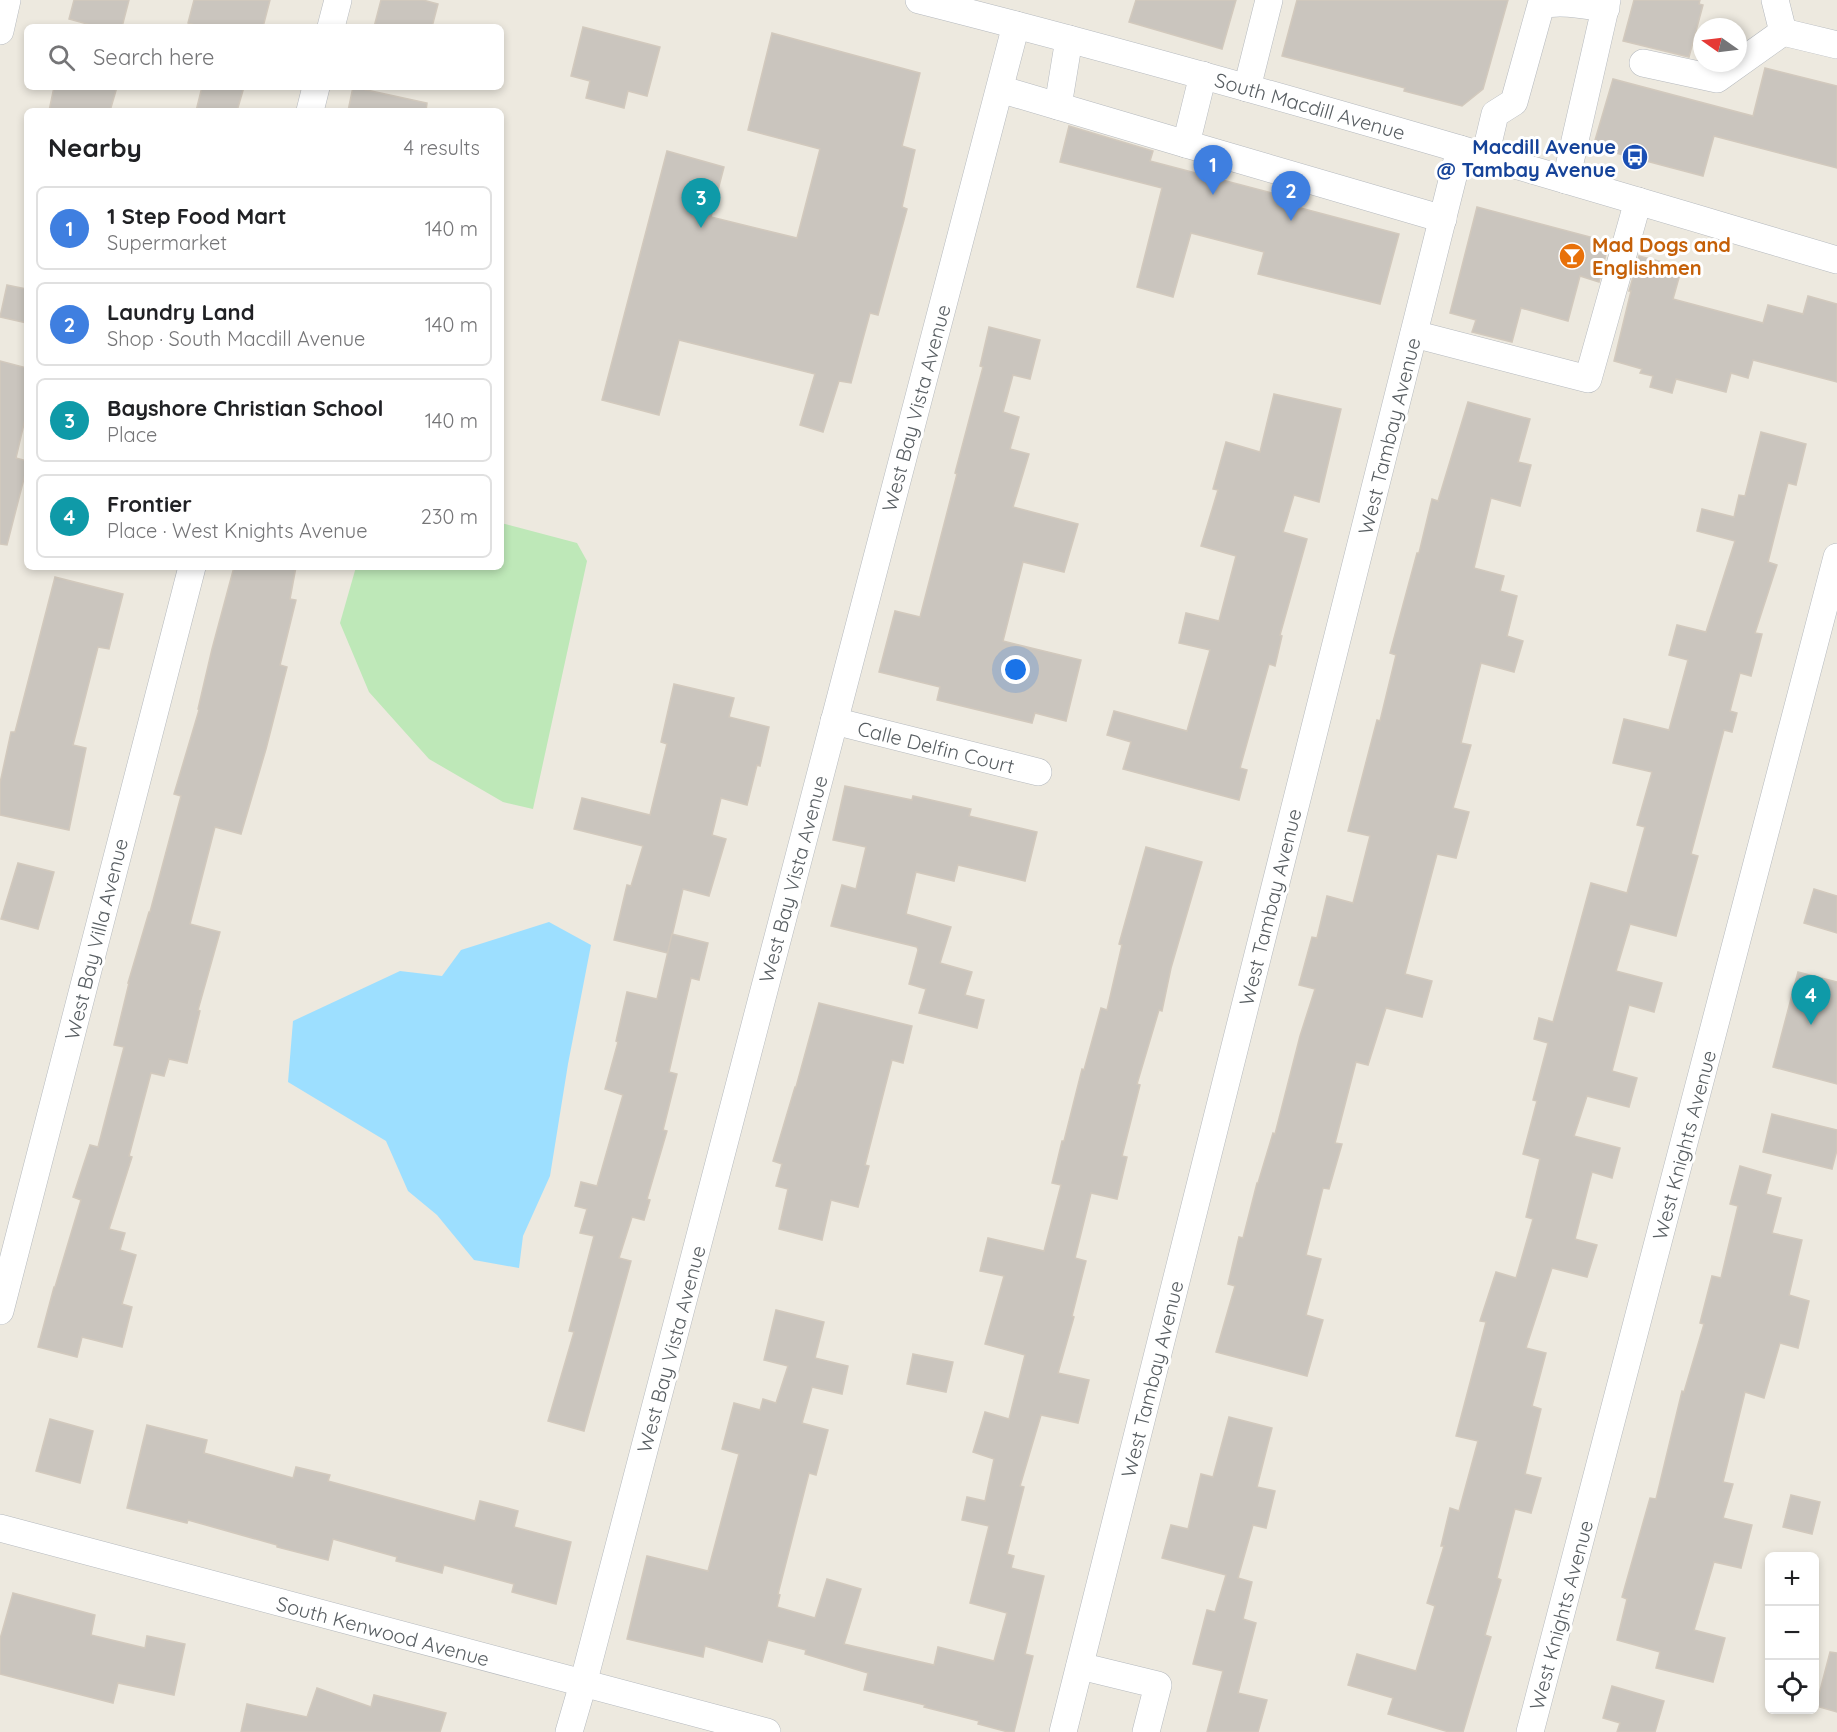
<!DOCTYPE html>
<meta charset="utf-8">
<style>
body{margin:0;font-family:Quicksand,sans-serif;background:#f2f2f2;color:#202124}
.controls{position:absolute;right:18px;bottom:18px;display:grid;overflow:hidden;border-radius:9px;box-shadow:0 3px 9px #0003}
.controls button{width:54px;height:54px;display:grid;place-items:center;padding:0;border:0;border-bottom:2px solid #e0e0e0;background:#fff;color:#202124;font:30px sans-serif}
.compass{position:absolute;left:1693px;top:18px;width:54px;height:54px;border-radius:50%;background:#fff;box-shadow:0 3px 9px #0003;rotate:284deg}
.you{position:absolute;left:1016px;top:670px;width:21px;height:21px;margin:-15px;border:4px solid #fff;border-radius:50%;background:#1a73e8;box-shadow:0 0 0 9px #1a73e833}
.badge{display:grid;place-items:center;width:39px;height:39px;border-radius:50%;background:#fa1920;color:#fff;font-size:20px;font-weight:700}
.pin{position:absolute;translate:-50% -50px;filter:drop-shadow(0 2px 3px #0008)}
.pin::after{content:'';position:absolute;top:32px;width:21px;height:18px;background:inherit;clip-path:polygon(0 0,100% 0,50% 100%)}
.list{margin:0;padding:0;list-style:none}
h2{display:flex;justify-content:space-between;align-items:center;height:78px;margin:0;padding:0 24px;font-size:26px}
h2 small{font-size:20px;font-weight:400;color:#757577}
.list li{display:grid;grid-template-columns:39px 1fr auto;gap:18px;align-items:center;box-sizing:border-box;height:84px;margin:0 12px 12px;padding:0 12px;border:2px solid #e0e0e0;border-radius:9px}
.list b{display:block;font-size:22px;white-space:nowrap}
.list p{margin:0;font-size:20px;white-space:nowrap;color:#757577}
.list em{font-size:20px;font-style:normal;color:#757577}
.icon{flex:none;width:33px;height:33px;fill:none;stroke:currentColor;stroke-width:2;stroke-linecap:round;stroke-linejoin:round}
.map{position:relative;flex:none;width:1837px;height:1732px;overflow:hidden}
.search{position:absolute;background:#fff;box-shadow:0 3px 9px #0003;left:24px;top:24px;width:480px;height:66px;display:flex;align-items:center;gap:15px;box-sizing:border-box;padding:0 21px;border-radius:9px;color:#757577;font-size:22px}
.panel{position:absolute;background:#fff;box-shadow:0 3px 9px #0003;left:24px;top:108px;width:480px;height:462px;border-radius:9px}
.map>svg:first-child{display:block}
</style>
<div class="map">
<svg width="1837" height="1732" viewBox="0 0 1837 1732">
<rect width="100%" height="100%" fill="#ede9df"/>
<polygon fill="#bee8b8" points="501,523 577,543 587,561 533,809 503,802 429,759 369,692 340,623 356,567 501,567"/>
<polygon fill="#9ddfff" points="549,922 591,945 568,1064 550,1176 523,1236 519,1268 474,1260 437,1215 408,1191 386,1141 288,1082 293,1021 400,971 442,976 461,950"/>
<g fill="#cac5be" stroke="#d2c9bd" stroke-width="1.5">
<polygon points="74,0 129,0 122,27 98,27 69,19"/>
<polygon points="194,0 270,0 263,27 202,27 188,23"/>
<polygon points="381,0 423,0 438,4 432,27 374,27"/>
<polygon points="1136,0 1236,0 1222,49 1129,22"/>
<polygon points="1297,0 1508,0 1483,89 1462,106 1404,91 1405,88 1282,56"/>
<polygon points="1634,0 1700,0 1699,4 1703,5 1689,57 1623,41"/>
<polygon points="583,27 660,47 647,96 628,91 624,108 586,98 590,81 571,76"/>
<polygon points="772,33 920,73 902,146 915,150 902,207 907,209 878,315 870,313 851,383 839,381 823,432 800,425 815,374 679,340 659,415 602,400 667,151 724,167 711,217 797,238 820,149 748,130"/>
<polygon points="1765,68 1837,86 1837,168 1714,136 1703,176 1593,147 1613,79 1753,116"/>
<polygon points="54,87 117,87 110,111 49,111"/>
<polygon points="202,87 244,87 237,111 196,111"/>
<polygon points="353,87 427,103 426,111 348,111"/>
<polygon points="1069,126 1153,151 1150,161 1280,195 1278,202 1399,234 1380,304 1258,274 1264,252 1191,233 1173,297 1137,287 1162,188 1060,162"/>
<polygon points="1477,207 1609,242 1599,282 1580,276 1568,321 1521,308 1512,342 1472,332 1476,320 1450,313"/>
<polygon points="1639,256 1682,267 1673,299 1763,323 1768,305 1803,314 1808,296 1837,304 1837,382 1753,360 1748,378 1731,373 1726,392 1676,379 1672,393 1650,387 1653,376 1640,373 1642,369 1614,361 1631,291 1629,291"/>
<polygon points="7,285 27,289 27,323 0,317"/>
<polygon points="989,327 1040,340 1030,379 1013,375 1003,412 1019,417 1010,449 1029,454 1013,507 1078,524 1064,572 1023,562 1003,641 1081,660 1066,721 1035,713 1032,723 937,700 940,687 879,672 895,611 920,617 957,474 955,473 983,367 980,366"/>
<polygon points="0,361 27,368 27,411 16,458 27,461 27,467 7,545 0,544"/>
<polygon points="1274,394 1341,409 1319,502 1294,495 1283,532 1307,539 1280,635 1282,636 1275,666 1269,664 1240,768 1247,770 1239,800 1123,769 1131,742 1107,735 1114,711 1187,731 1210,650 1179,643 1186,613 1219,621 1236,556 1201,546 1218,490 1213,489 1226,442 1260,452"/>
<polygon points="1468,402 1530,419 1518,462 1531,465 1520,506 1491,498 1474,568 1504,576 1500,591 1517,596 1507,636 1523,641 1514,672 1481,663 1461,743 1471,745 1453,808 1469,812 1456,858 1437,854 1405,974 1432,981 1422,1017 1386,1008 1368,1065 1356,1062 1335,1143 1342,1144 1329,1189 1323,1188 1306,1255 1321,1259 1306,1315 1323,1320 1307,1376 1216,1352 1235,1286 1228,1284 1239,1237 1243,1238 1257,1183 1258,1183 1273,1133 1275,1134 1300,1036 1315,989 1299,985 1312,937 1317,938 1327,896 1353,903 1370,836 1348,831 1377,720 1380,721 1396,655 1390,653 1417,553 1419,553 1432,499 1438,501"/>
<polygon points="1761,432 1806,444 1796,485 1788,483 1768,562 1777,565 1755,633 1762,634 1751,676 1740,673 1730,711 1737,713 1732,732 1724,730 1691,854 1698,856 1676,936 1630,924 1616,971 1662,983 1654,1012 1629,1005 1612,1071 1637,1078 1629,1107 1587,1096 1574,1136 1620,1148 1612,1178 1592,1172 1575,1239 1597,1245 1587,1277 1552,1268 1526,1348 1546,1353 1532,1406 1541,1409 1525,1474 1541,1478 1531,1513 1515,1509 1497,1578 1501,1580 1485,1635 1491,1637 1479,1677 1463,1732 1449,1732 1388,1714 1393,1698 1348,1685 1357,1654 1416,1671 1435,1606 1427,1603 1444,1546 1441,1546 1450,1508 1459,1511 1478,1441 1456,1436 1486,1322 1480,1321 1496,1272 1516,1278 1533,1219 1526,1217 1540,1159 1523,1154 1537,1101 1533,1100 1548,1043 1534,1039 1539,1018 1553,1022 1591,883 1627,893 1645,827 1637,825 1652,772 1613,763 1624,719 1669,730 1688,660 1669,655 1677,625 1706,632 1735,541 1697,531 1702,509 1734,517 1739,495 1745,496"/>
<polygon points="234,567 296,567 290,599 296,600 280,665 287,667 266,749 241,834 215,827 190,924 220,932 198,1010 200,1011 187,1063 169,1059 164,1076 151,1073 129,1156 132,1157 109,1229 125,1233 120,1250 136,1255 122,1304 132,1307 122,1347 82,1337 77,1357 38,1347 54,1287 55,1287 81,1200 73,1197 90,1145 98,1147 124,1047 114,1045 129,983 128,983 149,912 150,912 181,796 174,794 199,710 198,709 212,649"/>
<polygon points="55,577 123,594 109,649 98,647 73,745 86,748 69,830 0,815 0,783 11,732 15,732"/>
<polygon points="674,684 734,698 729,717 769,727 760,766 757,765 747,805 721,798 712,835 726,839 709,896 683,889 668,953 614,940 627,885 631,886 643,846 574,829 582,798 650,815 667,744 661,742"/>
<polygon points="845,786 912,800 913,796 971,809 969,816 1037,832 1025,881 958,865 954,881 916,872 906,914 951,927 940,963 972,972 965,995 984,1000 977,1028 919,1013 926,989 909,984 918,950 917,947 831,926 842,885 856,889 866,847 833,840"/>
<polygon points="1146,847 1202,862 1171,968 1162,1011 1159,1010 1137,1084 1140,1085 1122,1156 1127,1157 1117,1199 1091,1193 1075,1258 1086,1261 1072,1316 1074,1317 1058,1373 1089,1380 1078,1423 1041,1415 1020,1486 1024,1487 1007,1554 1014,1556 1011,1568 1044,1576 1025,1654 1033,1656 1014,1732 1008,1732 978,1724 979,1721 924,1707 925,1705 864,1690 868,1673 805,1654 806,1650 768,1640 762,1662 705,1646 703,1657 627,1639 647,1556 708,1571 739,1454 722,1449 734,1403 760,1410 763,1399 776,1403 788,1366 764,1360 776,1310 824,1322 815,1358 848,1366 842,1394 812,1387 802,1423 828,1430 816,1475 809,1473 778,1594 780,1595 777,1607 815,1618 827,1579 861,1589 844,1644 934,1665 938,1647 994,1661 1007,1613 970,1603 989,1526 962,1520 967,1497 985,1501 994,1459 973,1452 985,1412 1009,1419 1025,1355 985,1344 1004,1276 980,1271 988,1238 1044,1251 1061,1185 1052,1183 1062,1141 1064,1141 1082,1069 1084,1070 1101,1008 1107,1010 1122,945 1119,944"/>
<polygon points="18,863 54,872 38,929 1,919"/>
<polygon points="1814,889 1837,896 1837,933 1804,923"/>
<polygon points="672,934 708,943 699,980 691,978 669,1072 677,1074 663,1130 667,1131 647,1199 650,1200 644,1220 632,1217 619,1258 631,1261 584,1431 548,1421 574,1332 569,1331 594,1236 580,1233 587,1209 575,1206 581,1182 597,1186 623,1095 605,1089 618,1042 616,1041 627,992 657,999"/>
<polygon points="1798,972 1837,982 1837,1084 1773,1067"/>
<polygon points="819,1003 912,1026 903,1063 892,1060 865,1165 869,1166 858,1207 831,1200 822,1240 779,1229 788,1189 776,1186 782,1164 773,1161 795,1087 796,1087"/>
<polygon points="1772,1114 1837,1130 1837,1150 1832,1169 1763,1152"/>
<polygon points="1740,1166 1771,1175 1766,1194 1781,1198 1772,1233 1802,1240 1789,1295 1809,1301 1798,1348 1780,1343 1764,1398 1745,1392 1723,1482 1733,1484 1723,1518 1752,1525 1741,1568 1714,1562 1694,1630 1725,1638 1713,1682 1656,1668 1660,1652 1617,1640 1627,1599 1622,1597 1650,1498 1656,1499 1682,1391 1684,1392 1704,1324 1700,1323 1712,1276 1721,1278 1738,1206 1730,1204"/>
<polygon points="913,1354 953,1362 946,1392 907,1384"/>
<polygon points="1229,1417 1272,1428 1257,1487 1275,1491 1266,1528 1253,1525 1238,1578 1252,1582 1243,1619 1256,1623 1238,1693 1267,1700 1258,1732 1207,1732 1223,1671 1193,1664 1207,1610 1215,1612 1226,1575 1162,1558 1171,1525 1188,1529 1201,1474 1213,1477"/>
<polygon points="50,1419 93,1431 80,1483 36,1471"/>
<polygon points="147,1425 207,1440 204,1453 293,1478 296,1467 330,1475 328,1481 475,1521 480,1501 518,1511 514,1527 571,1542 556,1604 512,1592 514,1584 444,1565 442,1573 396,1561 397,1557 333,1539 328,1560 277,1547 277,1545 188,1520 187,1523 127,1508"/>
<polygon points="1791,1495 1820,1502 1812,1534 1783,1527"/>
<polygon points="13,1593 95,1615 91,1635 145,1648 147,1636 185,1644 174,1695 118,1683 113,1703 0,1674 0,1639"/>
<polygon points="1830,1652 1837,1653 1837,1712 1816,1706"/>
<polygon points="1612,1686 1664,1701 1655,1732 1617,1732 1620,1723 1603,1718"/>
<polygon points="317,1688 371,1707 374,1695 446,1713 440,1732 241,1732 247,1704 307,1717"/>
</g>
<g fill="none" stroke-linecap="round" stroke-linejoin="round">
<defs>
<g id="minor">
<path d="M919,0C1227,78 1532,170 1837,260"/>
<polyline points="1775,0 1783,32 1837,45"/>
<polyline points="331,27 338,0"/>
<polyline points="0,31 7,0"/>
<polyline points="1643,63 1717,79 1783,32"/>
<polyline points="1203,75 1186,144 1443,219"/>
<polyline points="1247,88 1269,0"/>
<polyline points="1000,89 1186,144"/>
<polyline points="1058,106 1069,39"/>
<polyline points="310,111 316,87"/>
<path d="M1485,156L1495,114L1514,102L1541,5C1560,0 1585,5 1606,8"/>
<polyline points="1566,180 1607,0"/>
<polyline points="1414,334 1588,379 1638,201"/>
<polyline points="834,721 1038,772"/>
<polyline points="0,1311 192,567"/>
<polyline points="0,1528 767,1732"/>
<polyline points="1080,1666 1158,1685 1146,1732"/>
<polyline points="569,1732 583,1684 1016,25"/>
<polyline points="1063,1732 1460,149"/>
<polyline points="1530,1732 1837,557"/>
</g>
</defs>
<use href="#minor" stroke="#b5b9be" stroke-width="28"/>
<use href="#minor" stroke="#fff" stroke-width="27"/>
</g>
<defs>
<symbol id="bus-disc" viewBox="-11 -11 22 22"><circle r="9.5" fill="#1a4fb4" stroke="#fff"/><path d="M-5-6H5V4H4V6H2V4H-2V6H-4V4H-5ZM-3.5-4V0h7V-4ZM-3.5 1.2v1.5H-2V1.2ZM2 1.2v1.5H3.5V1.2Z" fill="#fff"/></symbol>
<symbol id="bar-disc" viewBox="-11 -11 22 22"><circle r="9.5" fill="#e8710a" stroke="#fff"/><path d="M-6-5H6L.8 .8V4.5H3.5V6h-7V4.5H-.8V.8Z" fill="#fff"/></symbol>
</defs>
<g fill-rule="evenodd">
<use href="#bus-disc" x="1620" y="142" width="30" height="30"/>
<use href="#bar-disc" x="1557" y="241" width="30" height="30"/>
</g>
<g text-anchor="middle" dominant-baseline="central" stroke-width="6" stroke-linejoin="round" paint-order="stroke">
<g font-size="20" fill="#585e62" stroke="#fff">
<text transform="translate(1310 106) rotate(16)">South Macdill Avenue</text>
<text transform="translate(916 408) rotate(-75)">West Bay Vista Avenue</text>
<text transform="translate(1389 436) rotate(-76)">West Tambay Avenue</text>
<text transform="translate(936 747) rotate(14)">Calle Delfin Court</text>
<text transform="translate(793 879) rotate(-75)">West Bay Vista Avenue</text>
<text transform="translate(1270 907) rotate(-76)">West Tambay Avenue</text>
<text transform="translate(96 939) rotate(-76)">West Bay Villa Avenue</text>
<text transform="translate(1684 1145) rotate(-75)">West Knights Avenue</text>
<text transform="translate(671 1349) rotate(-75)">West Bay Vista Avenue</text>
<text transform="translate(1152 1379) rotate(-76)">West Tambay Avenue</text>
<text transform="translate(1561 1615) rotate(-75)">West Knights Avenue</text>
<text transform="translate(383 1631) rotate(15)">South Kenwood Avenue</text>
</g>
<g font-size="20" font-weight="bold" fill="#164399" stroke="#fff" text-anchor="end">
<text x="1616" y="146">Macdill Avenue<tspan x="1616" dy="23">@ Tambay Avenue</tspan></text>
</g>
<g font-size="20" font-weight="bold" fill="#c56008" stroke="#fff" text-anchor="start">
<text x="1592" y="244">Mad Dogs and<tspan x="1592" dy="23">Englishmen</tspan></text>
</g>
</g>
</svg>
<div class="controls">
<button>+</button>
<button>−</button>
<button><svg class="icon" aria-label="locate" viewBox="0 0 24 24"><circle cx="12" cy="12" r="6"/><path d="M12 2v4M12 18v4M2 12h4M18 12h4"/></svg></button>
</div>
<svg class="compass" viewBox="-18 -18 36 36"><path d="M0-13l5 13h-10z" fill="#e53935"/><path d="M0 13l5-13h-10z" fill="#757577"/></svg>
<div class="you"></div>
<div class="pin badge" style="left:1213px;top:195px;background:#3f7fe0">1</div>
<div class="pin badge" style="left:1291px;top:221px;background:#3f7fe0">2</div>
<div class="pin badge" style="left:701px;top:228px;background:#0f9aa8">3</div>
<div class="pin badge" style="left:1811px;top:1025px;background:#0f9aa8">4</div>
<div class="search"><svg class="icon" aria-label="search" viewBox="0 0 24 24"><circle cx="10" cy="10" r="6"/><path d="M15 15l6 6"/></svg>Search here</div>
<section class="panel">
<h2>Nearby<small>4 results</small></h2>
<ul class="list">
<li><span class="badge" style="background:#3f7fe0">1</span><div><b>1 Step Food Mart</b><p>Supermarket</p></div><em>140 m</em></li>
<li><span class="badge" style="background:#3f7fe0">2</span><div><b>Laundry Land</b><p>Shop · South Macdill Avenue</p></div><em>140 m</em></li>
<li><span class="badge" style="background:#0f9aa8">3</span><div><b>Bayshore Christian School</b><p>Place</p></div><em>140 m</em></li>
<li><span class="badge" style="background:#0f9aa8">4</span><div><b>Frontier</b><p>Place · West Knights Avenue</p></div><em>230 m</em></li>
</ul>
</section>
</div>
